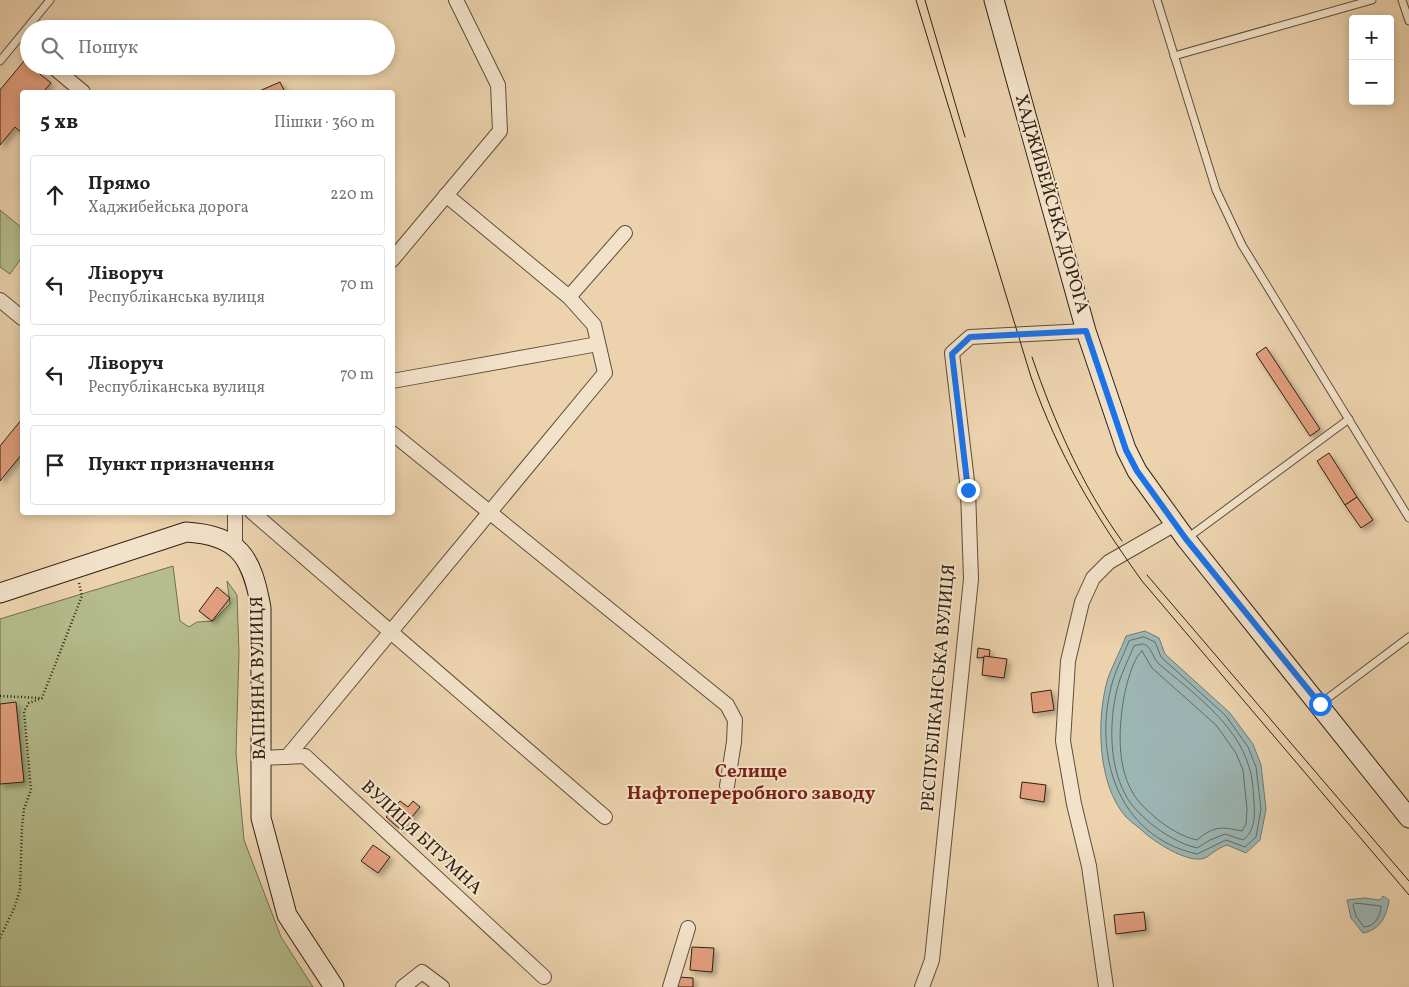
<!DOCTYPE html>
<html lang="uk">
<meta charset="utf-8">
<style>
body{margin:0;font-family:Vollkorn,serif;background:#f2f2f2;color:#222}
.controls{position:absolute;right:15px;top:15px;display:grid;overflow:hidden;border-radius:5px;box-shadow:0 2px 8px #0003}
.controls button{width:45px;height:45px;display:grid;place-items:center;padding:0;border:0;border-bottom:1px solid #e0e0e0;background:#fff;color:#222;font:25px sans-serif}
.stop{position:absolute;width:15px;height:15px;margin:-11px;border:4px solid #1a73e8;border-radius:50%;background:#fff}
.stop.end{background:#1a73e8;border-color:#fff;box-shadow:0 1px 5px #0008}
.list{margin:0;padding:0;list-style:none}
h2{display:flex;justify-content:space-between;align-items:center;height:65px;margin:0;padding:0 20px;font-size:21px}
h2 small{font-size:16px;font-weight:400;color:#767676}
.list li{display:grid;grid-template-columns:32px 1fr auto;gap:15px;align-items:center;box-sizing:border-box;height:80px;margin:0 10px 10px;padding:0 10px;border:1px solid #e0e0e0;border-radius:5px}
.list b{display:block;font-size:19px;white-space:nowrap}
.list p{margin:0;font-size:16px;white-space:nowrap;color:#767676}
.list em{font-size:16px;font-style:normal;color:#767676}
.icon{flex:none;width:28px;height:28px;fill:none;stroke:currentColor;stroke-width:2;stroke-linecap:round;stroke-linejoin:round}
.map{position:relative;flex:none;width:1409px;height:987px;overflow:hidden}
.search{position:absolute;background:#fff;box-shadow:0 2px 8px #0003;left:20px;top:20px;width:375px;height:55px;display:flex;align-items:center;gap:12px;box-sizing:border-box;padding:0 18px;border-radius:28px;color:#767676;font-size:19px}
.panel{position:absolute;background:#fff;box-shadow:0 2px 8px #0003;left:20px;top:90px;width:375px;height:425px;border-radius:5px}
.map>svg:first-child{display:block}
</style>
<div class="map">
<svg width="1409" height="987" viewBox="0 0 1409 987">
<defs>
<filter id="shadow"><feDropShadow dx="3.5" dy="3.5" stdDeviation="2.5" flood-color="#0004"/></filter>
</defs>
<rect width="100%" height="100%" fill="#ecd3ae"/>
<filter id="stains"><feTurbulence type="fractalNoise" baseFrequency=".004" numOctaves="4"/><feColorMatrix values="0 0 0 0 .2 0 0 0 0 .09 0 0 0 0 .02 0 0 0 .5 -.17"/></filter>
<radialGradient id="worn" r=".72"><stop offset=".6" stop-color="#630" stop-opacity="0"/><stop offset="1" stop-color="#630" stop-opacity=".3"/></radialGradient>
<g fill="#b5bd8c" stroke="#72704f">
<polygon points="0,210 22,228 22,257 10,274 0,267"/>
<polygon points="173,566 180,621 189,627 197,622 213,621 230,604 227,581 237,595 239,654 236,753 244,840 281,937 313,987 0,987 0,619"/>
</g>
<g fill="#9cb6b4" stroke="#707b73">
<path d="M1145,631L1159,638L1165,654L1230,713L1253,744L1261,765L1266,809L1260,840L1246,853L1227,845C1218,848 1214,852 1207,857C1192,866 1158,844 1146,834C1140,828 1132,823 1126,817C1097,784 1096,718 1108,678C1113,664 1121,650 1126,636Z"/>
<path d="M1383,896L1389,900C1387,916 1380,930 1363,933L1351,918L1347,900L1364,898L1380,900Z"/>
</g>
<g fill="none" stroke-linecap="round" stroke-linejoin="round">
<g stroke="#656c63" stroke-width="1">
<path d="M1144,637L1155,642L1161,657L1226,716L1248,747L1256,767L1261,809L1256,837L1245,847L1226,840L1197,854C1116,836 1092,752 1113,680C1117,667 1124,654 1129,641Z"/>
<path d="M1144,644C1153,648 1152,658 1159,664C1192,692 1237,724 1249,767C1253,778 1253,790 1254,802C1255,816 1255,831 1243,840L1225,834L1210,840L1197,848C1180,844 1164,834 1150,823C1140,814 1131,806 1125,794C1108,762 1109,716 1119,682C1123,670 1129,658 1134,646Z"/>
<path d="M1142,651L1152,668L1216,725L1236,753L1243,770L1247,809L1246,824L1242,831C1222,827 1215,825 1197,840C1183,837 1168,828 1157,819C1152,814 1145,809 1140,803C1116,775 1118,731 1124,697C1126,686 1133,658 1142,651Z"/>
<path d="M1355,903L1381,906C1381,915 1375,927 1364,927L1356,916L1353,906Z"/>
</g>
</g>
<g fill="#e29e7e" stroke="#2e2212" filter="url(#shadow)">
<polygon points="24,61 51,83 44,91 46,92 22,92 22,133 15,127 0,145 0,90"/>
<polygon points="280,82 285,92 257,92"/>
<polygon points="1266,347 1320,429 1310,436 1256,354"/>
<polygon points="22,419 22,454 0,481 0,446"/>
<polygon points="1329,453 1357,497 1345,505 1317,461"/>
<polygon points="1357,497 1373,520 1361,528 1345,505"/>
<polygon points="217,587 230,598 212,621 199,611"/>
<polygon points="978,648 990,650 989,657 977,658"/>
<polygon points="984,656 1007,659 1004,678 982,675"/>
<polygon points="1051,690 1054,710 1033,713 1031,693"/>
<polygon points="16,702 24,782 0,784 0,704"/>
<polygon points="1022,782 1046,785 1044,802 1020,798"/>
<polygon points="400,801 408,807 413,801 420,807 401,830 386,817"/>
<polygon points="373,845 390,857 378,873 361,861"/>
<polygon points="1144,912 1146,930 1116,934 1114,915"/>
<polygon points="692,947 714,948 712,972 690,970"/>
<polygon points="678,977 693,978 693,987 678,987"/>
</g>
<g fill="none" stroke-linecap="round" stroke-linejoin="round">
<defs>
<g id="lane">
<polyline points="1157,0 1216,190 1242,245 1409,518"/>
<polyline points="1402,0 1409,21"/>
<polyline points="1174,56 1372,0"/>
<polyline points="0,61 50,0"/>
<polyline points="1186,539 1349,419"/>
<polyline points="1320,704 1409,637"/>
</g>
<g id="street">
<polyline points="52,66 83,92"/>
<polyline points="392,260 500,131 498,85 456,0"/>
<polyline points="569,297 625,233"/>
<polyline points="0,300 22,318"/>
<polyline points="392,381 598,344"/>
<polyline points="392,433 727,705 735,720 734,742 727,786"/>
<polyline points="235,512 235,546"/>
<polyline points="252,512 605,817"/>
<polyline points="287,757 605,373 594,325 569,297 446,195"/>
<polyline points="261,758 305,756 544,977"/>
<polyline points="403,987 422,972 442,987"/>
<polyline points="670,987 688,928"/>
<polyline points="922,987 932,960 971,579 968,490 952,353 970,337 1086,331"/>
<polyline points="1106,987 1089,866 1074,804 1063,741 1068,661 1082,602 1093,578 1109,562 1175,524"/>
</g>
<g id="secondary">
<polyline points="994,0 1086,331 1126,449 1137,471 1186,539 1409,818"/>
<path d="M0,593L186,532C240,535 252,558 261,608V818L287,915L334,987"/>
</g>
</defs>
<use href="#lane" stroke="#5e4e39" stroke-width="9"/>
<use href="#street" stroke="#5e4e39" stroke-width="16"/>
<use href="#secondary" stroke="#2e2212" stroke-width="21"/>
<g stroke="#2e2212" stroke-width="2.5" stroke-dasharray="1 2.5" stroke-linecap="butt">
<polyline points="0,696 41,698"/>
<polyline points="0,938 15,906 20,890 22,827 24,809 31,790 24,711 29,703 42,698 82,596 79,583"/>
</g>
<use href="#lane" stroke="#f3e2ca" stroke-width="7"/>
<use href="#street" stroke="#f3e2ca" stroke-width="14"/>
<use href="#secondary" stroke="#f3e2ca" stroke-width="19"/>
<g stroke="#2e2212" stroke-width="1">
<path d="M916,0L1031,377C1059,456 1094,514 1142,581L1409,895"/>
<polyline points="925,0 965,137"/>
<path d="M1032,357C1054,421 1082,486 1122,541"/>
<polyline points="1147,575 1409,881"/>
</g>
</g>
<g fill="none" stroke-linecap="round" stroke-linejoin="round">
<polyline stroke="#1a73e8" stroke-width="6" points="968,490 952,354 970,337 1086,331 1126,450 1137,471 1186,539 1320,704"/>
</g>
<g text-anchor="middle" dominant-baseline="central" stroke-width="4" stroke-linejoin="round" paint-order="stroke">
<g font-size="18" fill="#2e2212" stroke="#f3e2ca">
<text transform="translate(1051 204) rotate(74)">ХАДЖИБЕЙСЬКА ДОРОГА</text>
<text transform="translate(259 678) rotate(-91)">ВАПНЯНА ВУЛИЦЯ</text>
<text transform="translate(939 688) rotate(-85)">РЕСПУБЛІКАНСЬКА ВУЛИЦЯ</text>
<text transform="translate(421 838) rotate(43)">ВУЛИЦЯ БІТУМНА</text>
</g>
<g font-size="19" font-weight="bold" fill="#7a1f14" stroke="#f3e2ca">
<text x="751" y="772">Селище<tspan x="751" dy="22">Нафтопереробного заводу</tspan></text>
</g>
</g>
<rect width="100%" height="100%" filter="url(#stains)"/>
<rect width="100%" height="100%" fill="url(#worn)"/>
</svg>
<div class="controls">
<button>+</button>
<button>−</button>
</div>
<div class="stop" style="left:1320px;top:704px"></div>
<div class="stop end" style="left:968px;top:490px"></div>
<div class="search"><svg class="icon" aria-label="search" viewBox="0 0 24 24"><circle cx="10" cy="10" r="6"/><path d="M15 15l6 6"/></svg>Пошук</div>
<section class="panel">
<h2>5 хв<small>Пішки · 360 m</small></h2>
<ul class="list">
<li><svg class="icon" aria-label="ahead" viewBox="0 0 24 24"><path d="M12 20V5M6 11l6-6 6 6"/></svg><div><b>Прямо</b><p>Хаджибейська дорога</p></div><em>220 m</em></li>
<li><svg class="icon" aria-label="left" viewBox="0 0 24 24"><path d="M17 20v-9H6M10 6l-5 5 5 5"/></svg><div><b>Ліворуч</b><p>Республіканська вулиця</p></div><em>70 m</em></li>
<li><svg class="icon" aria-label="left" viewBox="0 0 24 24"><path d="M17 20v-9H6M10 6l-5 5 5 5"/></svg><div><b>Ліворуч</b><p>Республіканська вулиця</p></div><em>70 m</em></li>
<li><svg class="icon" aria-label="arrive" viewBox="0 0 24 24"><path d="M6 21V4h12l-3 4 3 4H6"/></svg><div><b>Пункт призначення</b></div></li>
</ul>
</section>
</div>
